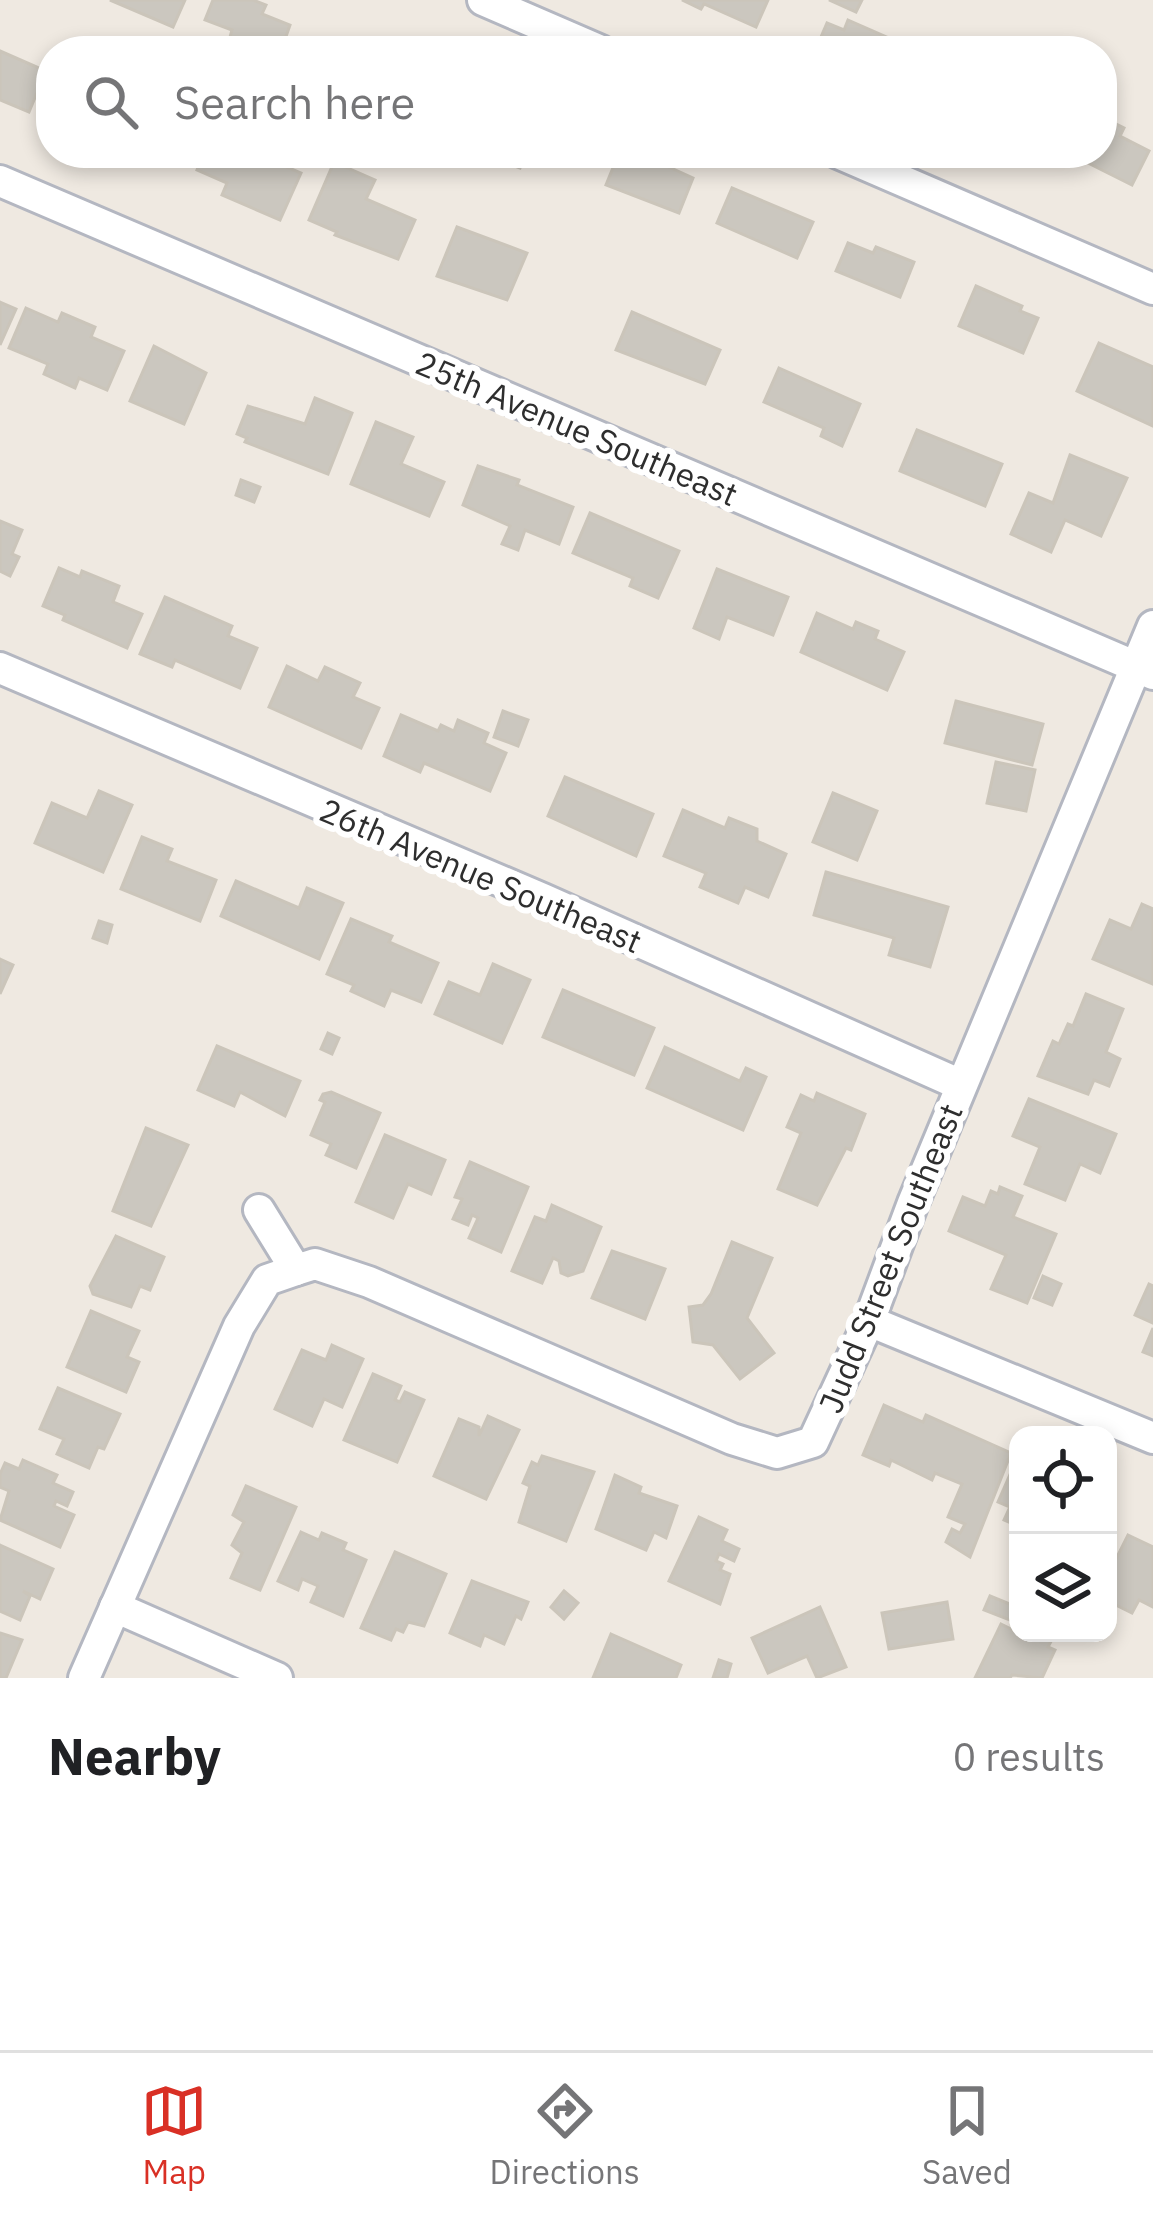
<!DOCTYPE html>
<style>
body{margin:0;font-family:"IBM Plex Sans",sans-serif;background:#f6f6f6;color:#202124}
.controls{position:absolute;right:36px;bottom:36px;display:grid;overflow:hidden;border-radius:24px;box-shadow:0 6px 18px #0003}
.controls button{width:108px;height:108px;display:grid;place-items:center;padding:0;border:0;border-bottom:3px solid #e0e0e0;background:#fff;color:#202124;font:60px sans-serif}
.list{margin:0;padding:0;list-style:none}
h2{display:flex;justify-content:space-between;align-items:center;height:156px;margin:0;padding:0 48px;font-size:51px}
h2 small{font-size:39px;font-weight:400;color:#757577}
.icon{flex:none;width:66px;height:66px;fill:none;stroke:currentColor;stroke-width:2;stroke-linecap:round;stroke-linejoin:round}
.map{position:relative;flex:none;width:1153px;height:1678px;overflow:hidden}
.search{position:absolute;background:#fff;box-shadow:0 6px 18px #0003;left:36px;right:36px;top:36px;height:132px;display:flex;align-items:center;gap:30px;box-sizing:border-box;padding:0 42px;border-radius:48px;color:#757577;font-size:45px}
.sheet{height:372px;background:#fff}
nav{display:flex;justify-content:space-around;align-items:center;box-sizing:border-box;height:168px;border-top:3px solid #e0e0e0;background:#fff;font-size:33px;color:#757577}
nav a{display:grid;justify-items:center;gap:6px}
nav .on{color:#d93025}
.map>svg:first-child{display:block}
</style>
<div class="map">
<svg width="1153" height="1678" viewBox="0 0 1153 1678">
<rect width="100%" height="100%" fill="#efe9e1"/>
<g fill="#cbc7bf" stroke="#cbc5ba" stroke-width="3">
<polygon points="110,0 185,0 173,27"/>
<polygon points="213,0 253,0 266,5 262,14 290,25 283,45 298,51 265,51 230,37 232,30 205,20"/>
<polygon points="682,0 768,0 756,27 704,4 701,9"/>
<polygon points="829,0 862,0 856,12"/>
<polygon points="848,20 898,42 894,51 815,51 827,23 844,30"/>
<polygon points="0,51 46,71 29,112 0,100"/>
<polygon points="1102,117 1124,128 1120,136 1149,151 1132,185 1068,153 1102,153"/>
<polygon points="204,153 254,153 301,173 280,220 222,195 227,183 197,170"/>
<polygon points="482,153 526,153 520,168"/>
<polygon points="619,153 638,153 693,178 679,213 606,185"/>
<polygon points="334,162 375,180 366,199 415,220 398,259 335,235 337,232 309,220"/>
<polygon points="732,188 813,222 797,258 717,223"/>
<polygon points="457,227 527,253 507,300 437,276"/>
<polygon points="848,243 873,253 876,247 914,262 900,297 836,271"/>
<polygon points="976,286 1022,306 1020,311 1038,318 1023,353 959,326"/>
<polygon points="0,302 16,309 0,345"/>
<polygon points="26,308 58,322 62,313 95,327 91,337 124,351 107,390 79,378 75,388 44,374 48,364 9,348"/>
<polygon points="632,312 720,350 705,384 616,350"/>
<polygon points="1099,343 1153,367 1153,426 1077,391"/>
<polygon points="154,346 206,373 184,424 130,401"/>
<polygon points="779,368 860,404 842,446 821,436 824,428 764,402"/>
<polygon points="315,398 352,413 328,474 245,442 247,438 237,434 248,406 305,424"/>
<polygon points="376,422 413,437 401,464 444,482 429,516 351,484"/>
<polygon points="917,430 1002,464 985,506 900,471"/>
<polygon points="1070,455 1127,478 1101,536 1065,520 1051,552 1011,534 1029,493 1053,503"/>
<polygon points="478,466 519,480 517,485 573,507 559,544 525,530 518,550 502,544 510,526 463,505"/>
<polygon points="241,480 260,487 254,502 236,495"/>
<polygon points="590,513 679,551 658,598 630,586 633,578 573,553"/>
<polygon points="0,521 22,530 12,554 19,557 10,576 0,571"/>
<polygon points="59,568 80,577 82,571 119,586 113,602 142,614 127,648 63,620 65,615 43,606"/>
<polygon points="717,569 788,597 773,635 727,617 719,639 694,628"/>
<polygon points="165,597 232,626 228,636 257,648 240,688 175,660 172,667 140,654"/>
<polygon points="817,613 853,629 856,622 878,631 875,639 904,652 887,690 801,652"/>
<polygon points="287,666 318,681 325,667 360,683 353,697 379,708 361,748 269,707"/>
<polygon points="956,701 1043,724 1032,765 945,743"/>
<polygon points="503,711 528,720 518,746 494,737"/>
<polygon points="401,715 438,731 441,725 454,731 458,720 488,733 484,743 506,753 490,791 424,763 420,772 384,756"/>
<polygon points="996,762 1035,770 1026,811 987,803"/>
<polygon points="565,777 653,814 636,856 548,816"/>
<polygon points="99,791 132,805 103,872 35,843 52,803 87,818"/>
<polygon points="833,793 877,811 857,860 813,842"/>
<polygon points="683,810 725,828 729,818 757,829 757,841 786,854 768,897 745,887 738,903 700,887 706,873 664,856"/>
<polygon points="142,837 172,849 167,861 216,880 200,921 121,889"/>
<polygon points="826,872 948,907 930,967 889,955 894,938 814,915"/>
<polygon points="236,881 299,908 307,888 343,903 319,959 221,916"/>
<polygon points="1142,904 1153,909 1153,984 1093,959 1110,920 1131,929"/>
<polygon points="351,919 392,936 389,942 438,963 421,1002 391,990 384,1006 351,991 354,985 327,974"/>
<polygon points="99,921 112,925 107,943 93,938"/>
<polygon points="0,959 13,965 0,994"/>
<polygon points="493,964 530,980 502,1043 435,1014 449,982 480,995"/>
<polygon points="563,990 654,1028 634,1075 543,1037"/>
<polygon points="1086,994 1123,1009 1106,1052 1120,1059 1109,1086 1094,1080 1088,1094 1038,1076 1053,1041 1059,1044 1068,1024 1073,1026"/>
<polygon points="328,1033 339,1038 332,1054 321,1049"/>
<polygon points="217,1046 300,1081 285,1116 240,1092 234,1106 198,1090"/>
<polygon points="665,1047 740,1081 746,1068 766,1077 743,1130 647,1088"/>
<polygon points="331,1092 380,1113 356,1168 326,1155 331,1144 311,1135 325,1102 320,1100 323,1094"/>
<polygon points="817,1093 865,1114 851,1150 846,1148 817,1205 778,1189 801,1133 787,1127 801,1095 814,1101"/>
<polygon points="1029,1099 1116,1134 1100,1173 1080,1164 1065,1200 1025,1184 1040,1147 1013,1136"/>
<polygon points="146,1128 188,1145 151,1226 113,1211"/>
<polygon points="385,1135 445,1160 431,1194 408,1184 393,1218 356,1202"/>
<polygon points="470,1162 528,1187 501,1252 469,1238 478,1218 472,1215 468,1225 453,1219 462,1199 455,1197"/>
<polygon points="1000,1187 1022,1196 1013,1217 1056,1234 1027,1303 991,1289 1006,1255 949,1231 963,1197 985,1206 991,1191 998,1194"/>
<polygon points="552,1205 601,1227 583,1271 568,1276 561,1273 559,1261 553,1258 542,1283 512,1271 535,1217 546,1221"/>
<polygon points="116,1236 164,1257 150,1290 140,1286 131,1307 93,1294 90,1286"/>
<polygon points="732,1242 772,1258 747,1318 774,1353 740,1379 713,1345 693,1342 689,1307 703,1305 711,1294"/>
<polygon points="612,1251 665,1269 645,1319 592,1298"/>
<polygon points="1043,1276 1061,1284 1052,1305 1034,1298"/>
<polygon points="1149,1284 1153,1286 1153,1323 1135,1315"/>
<polygon points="91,1311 139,1331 127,1357 139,1362 126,1392 67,1367"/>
<polygon points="1153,1328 1153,1356 1143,1352"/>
<polygon points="332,1345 363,1359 342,1407 324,1399 312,1426 275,1409 302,1350 326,1360"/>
<polygon points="373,1374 401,1386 395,1400 400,1402 405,1392 424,1400 397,1462 344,1440"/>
<polygon points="58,1388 120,1414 104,1449 98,1447 89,1468 57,1454 64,1439 40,1429"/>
<polygon points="884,1405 923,1422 926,1415 1011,1453 970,1557 946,1542 952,1529 960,1533 965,1524 948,1517 962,1484 935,1473 932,1480 891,1460 889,1466 863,1455"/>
<polygon points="488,1416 519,1430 486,1499 434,1476 459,1419 479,1427 479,1436"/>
<polygon points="542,1456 594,1472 566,1541 519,1522 530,1486 523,1483 532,1462 538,1465"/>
<polygon points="23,1460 57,1475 53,1483 73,1492 67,1506 56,1501 54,1506 74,1515 60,1547 0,1520 9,1491 0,1487 0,1474 5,1463 19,1469"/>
<polygon points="1015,1463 1018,1464 1018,1526 1004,1520 1010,1507 998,1502"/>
<polygon points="615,1475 641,1487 639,1493 677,1506 666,1538 654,1532 646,1550 596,1529"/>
<polygon points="246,1486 296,1507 260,1590 231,1578 242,1553 232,1545 244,1522 233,1515"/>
<polygon points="699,1517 727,1530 722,1541 739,1549 734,1561 719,1554 716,1561 723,1564 720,1570 730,1574 720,1604 669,1581"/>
<polygon points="301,1532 319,1540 322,1533 346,1543 343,1550 366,1560 343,1616 311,1602 318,1586 302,1579 298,1590 278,1581"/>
<polygon points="1128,1535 1153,1547 1153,1607 1139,1600 1132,1613 1108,1601 1108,1575"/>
<polygon points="0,1545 53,1569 40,1599 23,1591 30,1596 20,1620 0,1611"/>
<polygon points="395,1552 446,1574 424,1626 408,1622 403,1632 396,1629 391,1640 361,1628"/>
<polygon points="472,1581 528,1602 521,1619 516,1616 504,1644 484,1635 480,1646 450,1633"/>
<polygon points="564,1591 578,1603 564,1619 551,1607"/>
<polygon points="990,1596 1015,1606 1010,1620 984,1610"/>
<polygon points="947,1602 953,1639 889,1649 882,1613"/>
<polygon points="820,1607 846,1667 817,1678 807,1656 768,1673 752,1638"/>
<polygon points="1001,1624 1029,1638 1032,1633 1054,1636 1048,1647 1055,1650 1042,1678 1012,1675 1010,1678 975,1678"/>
<polygon points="0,1633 22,1640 6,1678 0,1678"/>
<polygon points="611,1634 681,1665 676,1678 593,1678"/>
<polygon points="719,1660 731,1664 727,1678 713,1678"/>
</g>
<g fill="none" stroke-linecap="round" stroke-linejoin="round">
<defs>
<g id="street">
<polyline points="483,0 601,51"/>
<polyline points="838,153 1153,289"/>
<polyline points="0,181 1153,674"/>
<polyline points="0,668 543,899 961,1085"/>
<polyline points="259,1210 296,1270"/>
<polyline points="869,1321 1153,1438"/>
<polyline points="115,1607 277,1678"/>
<polyline points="84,1678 239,1326 267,1280 296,1270 315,1264 369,1282 732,1439 777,1453 813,1442 869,1321 913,1203 1153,626"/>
</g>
</defs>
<use href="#street" stroke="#b4b7c1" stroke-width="36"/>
<use href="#street" stroke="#fff" stroke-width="30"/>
</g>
<g text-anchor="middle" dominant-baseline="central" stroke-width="12" stroke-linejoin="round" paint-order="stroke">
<g font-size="33" fill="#2e2e2e" stroke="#fff">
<text transform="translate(577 428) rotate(23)">25th Avenue Southeast</text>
<text transform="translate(481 875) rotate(23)">26th Avenue Southeast</text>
<text transform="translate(890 1258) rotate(-68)">Judd Street Southeast</text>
</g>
</g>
</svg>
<div class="controls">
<button><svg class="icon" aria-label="locate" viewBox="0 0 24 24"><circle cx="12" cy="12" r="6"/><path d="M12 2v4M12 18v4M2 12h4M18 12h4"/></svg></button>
<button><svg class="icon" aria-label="layers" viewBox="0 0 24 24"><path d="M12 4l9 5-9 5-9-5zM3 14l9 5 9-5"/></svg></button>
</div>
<div class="search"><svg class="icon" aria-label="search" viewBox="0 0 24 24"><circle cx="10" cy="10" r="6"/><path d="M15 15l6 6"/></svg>Search here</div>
</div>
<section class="sheet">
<h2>Nearby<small>0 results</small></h2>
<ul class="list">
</ul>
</section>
<nav>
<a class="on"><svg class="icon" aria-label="map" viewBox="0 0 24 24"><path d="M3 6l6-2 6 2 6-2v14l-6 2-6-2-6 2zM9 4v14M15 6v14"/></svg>Map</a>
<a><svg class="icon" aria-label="directions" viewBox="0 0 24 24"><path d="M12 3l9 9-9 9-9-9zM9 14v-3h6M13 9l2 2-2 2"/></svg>Directions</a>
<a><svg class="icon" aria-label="saved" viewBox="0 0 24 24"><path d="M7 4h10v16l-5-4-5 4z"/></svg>Saved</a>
</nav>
